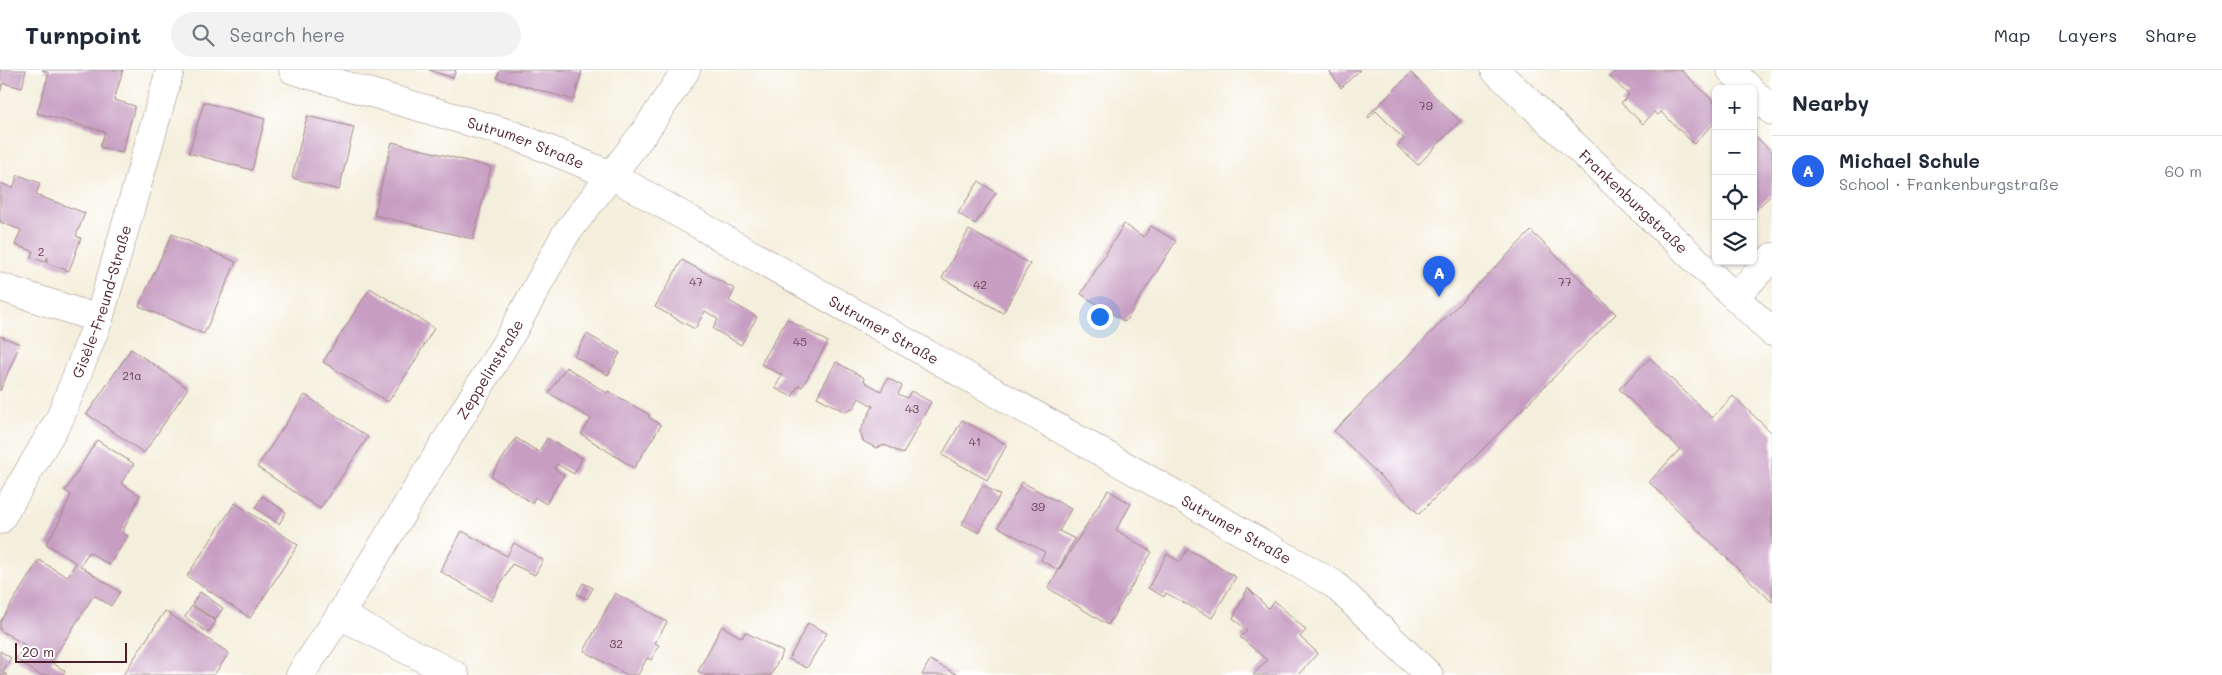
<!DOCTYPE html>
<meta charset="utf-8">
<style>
body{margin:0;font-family:Mali,sans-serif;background:#f2f2f3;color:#1f2937}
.controls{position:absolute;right:15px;top:15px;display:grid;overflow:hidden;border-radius:8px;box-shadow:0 1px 4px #0004}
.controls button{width:45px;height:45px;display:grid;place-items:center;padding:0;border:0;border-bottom:1px solid #e0e1e3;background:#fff;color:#1f2937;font:25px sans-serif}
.scale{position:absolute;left:15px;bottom:12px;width:112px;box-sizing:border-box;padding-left:5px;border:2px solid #4a1f2b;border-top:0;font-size:14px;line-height:18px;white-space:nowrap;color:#4a1f2b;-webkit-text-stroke:4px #fff;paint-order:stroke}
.you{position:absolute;left:1099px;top:246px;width:18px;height:18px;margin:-12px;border:4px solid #fff;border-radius:50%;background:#1a73e8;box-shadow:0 0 0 8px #1a73e833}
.badge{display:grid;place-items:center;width:32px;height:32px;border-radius:50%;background:#2563eb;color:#fff;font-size:16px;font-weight:700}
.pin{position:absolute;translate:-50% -41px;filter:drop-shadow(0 1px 2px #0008)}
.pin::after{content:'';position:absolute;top:26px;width:18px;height:15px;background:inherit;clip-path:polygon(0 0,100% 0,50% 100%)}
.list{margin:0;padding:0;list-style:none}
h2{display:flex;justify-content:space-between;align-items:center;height:65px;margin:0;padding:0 20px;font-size:21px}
h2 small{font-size:16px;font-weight:400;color:#747a83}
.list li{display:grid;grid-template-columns:32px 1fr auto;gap:15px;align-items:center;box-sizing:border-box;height:70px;padding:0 20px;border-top:1px solid #e0e1e3}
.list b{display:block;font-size:19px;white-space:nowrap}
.list p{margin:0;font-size:16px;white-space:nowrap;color:#747a83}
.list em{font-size:16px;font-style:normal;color:#747a83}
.icon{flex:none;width:28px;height:28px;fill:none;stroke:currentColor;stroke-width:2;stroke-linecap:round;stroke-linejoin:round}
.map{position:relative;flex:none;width:1772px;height:605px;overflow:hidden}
header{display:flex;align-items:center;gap:30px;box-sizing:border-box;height:70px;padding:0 25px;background:#fff;border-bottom:1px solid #e0e1e3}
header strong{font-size:24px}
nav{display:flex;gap:28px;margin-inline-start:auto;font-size:18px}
.search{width:350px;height:45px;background:#f2f2f3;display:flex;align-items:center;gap:12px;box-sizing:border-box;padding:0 18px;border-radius:28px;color:#747a83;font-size:19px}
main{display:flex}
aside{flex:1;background:#fff}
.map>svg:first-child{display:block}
</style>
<header>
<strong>Turnpoint</strong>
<div class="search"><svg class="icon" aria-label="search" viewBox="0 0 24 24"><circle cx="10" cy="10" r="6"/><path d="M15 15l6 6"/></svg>Search here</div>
<nav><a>Map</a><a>Layers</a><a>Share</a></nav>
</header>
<main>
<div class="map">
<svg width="1772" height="605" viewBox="0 0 1772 605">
<rect width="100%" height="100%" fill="#fff"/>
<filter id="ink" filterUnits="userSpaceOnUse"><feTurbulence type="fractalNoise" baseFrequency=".02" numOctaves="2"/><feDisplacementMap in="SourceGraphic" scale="10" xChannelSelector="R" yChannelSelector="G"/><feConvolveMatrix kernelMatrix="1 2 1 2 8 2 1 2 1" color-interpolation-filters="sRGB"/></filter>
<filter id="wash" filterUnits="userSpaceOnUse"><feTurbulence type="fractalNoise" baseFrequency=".0096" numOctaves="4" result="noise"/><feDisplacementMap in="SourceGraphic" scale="20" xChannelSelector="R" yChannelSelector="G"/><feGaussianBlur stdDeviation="1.12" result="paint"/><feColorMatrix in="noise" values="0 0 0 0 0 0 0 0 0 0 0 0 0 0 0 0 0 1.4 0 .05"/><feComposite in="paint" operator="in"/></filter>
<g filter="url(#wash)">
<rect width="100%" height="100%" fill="#f4efdc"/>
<g id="blocks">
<g fill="#c79ec2">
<polygon points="0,0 26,0 22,18 3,13 0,23"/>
<polygon points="42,0 123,0 114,30 135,36 122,83 100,77 105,62 37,43 49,3"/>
<polygon points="429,0 456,0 453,8"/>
<polygon points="500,0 582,0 574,30 497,8"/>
<polygon points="1329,0 1360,0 1341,18"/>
<polygon points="1616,0 1681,0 1716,34 1716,51 1694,74 1661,42 1658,45 1654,42 1643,54 1621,33 1629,25 1610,7"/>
<polygon points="1411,3 1460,51 1418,95 1397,76 1404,69 1376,41 1369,48 1368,46"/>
<polygon points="204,32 265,49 252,100 189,83"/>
<polygon points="307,46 354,57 339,120 292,108"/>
<polygon points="1753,59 1756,62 1754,65 1772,82 1772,124 1753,143"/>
<polygon points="392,72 491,97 473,169 374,145"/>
<polygon points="18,105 40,113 36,125 85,143 76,166 81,168 69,201 47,193 48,187 45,192 31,187 33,181 15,175 21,160 0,152 0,113 13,118"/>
<polygon points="979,111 996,123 975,154 958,143"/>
<polygon points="1124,154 1144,167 1151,156 1176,171 1125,252 1081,224"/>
<polygon points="969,160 1030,194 1003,243 942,208"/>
<polygon points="1531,161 1616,244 1419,444 1334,361"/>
<polygon points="172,164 236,192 204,264 139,236"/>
<polygon points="682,190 735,219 729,231 757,247 741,275 713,259 718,249 705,241 695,259 655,237"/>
<polygon points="370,218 434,258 412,296 388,332 323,292"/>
<polygon points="787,249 828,272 802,317 799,315 792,327 775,318 782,305 761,294"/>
<polygon points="587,264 620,283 608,305 574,286"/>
<polygon points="0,266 20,274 0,321"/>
<polygon points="131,279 188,318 144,383 87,344"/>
<polygon points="1650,288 1712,348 1733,326 1772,363 1772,532 1649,412 1680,379 1619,319"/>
<polygon points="836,292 863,307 865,312 881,321 888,308 902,316 898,324 907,328 911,321 931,332 903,384 885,375 876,378 863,371 860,361 873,336 859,328 853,339 845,342 817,327"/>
<polygon points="566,297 607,323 608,321 650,345 648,347 661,355 634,398 581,364 591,349 549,323"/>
<polygon points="305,325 368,367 320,439 257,397"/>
<polygon points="962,350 1007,375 987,410 942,385"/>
<polygon points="516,368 539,382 547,368 582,388 574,404 557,394 554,398 564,405 546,434 535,427 532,433 491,406"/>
<polygon points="97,370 134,394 121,413 140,425 122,463 128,466 109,495 89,482 80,496 120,522 111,536 94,525 51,592 65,601 62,605 40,605 16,589 25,575 0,560 0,552 39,490 67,507 76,493 46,474 58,454 71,425 65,421"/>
<polygon points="1022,412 1071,439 1059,461 1075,469 1058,500 1041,490 1045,482 998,457"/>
<polygon points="983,415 1000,425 979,463 962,454"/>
<polygon points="1108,420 1131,434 1116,460 1152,482 1108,555 1048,518"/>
<polygon points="262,426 286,442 279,454 255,438"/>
<polygon points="235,433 298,475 250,548 187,506"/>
<polygon points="462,461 507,486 514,473 543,490 535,505 512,494 491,531 440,501"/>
<polygon points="1188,479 1236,507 1212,548 1166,523 1164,527 1148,518 1167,484 1180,492"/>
<polygon points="583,513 593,518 587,529 577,524"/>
<polygon points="1248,518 1268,538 1275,531 1306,560 1300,567 1318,583 1298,605 1253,605 1267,590 1240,567 1247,561 1233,548"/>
<polygon points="200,522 223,538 215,550 192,534"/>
<polygon points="615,523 667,552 655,573 659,575 651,590 647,588 638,605 627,605 584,581"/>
<polygon points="192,536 216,551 208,563 185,547"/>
<polygon points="165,541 229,583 214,605 123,605"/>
<polygon points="808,553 827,563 807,598 789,589"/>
<polygon points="722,556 742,568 745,562 783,582 771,605 705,605 698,601"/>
<polygon points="0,581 11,588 2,602 7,605 0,605"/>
<polygon points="930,590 958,605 922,605"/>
</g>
</g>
</g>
<g filter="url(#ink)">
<use href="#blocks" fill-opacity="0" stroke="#9f8784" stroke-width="1"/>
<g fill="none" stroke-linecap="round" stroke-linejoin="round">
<defs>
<g id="minor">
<path id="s1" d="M293,0L511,64L611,105L1334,514L1429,605"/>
<path id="s2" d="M1495,0L1772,262"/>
<polyline points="1731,0 1750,19"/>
<polyline points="1753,22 1772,41"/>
<polyline points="0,217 99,249"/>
<polyline points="1736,227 1772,187"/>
<path id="s3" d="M0,450L60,348L99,249L170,0"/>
<polyline points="340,545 455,605"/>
<path id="s4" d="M300,605L340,545L513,261L565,165L646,60L686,0"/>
</g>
</defs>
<use href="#minor" stroke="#9f8784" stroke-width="29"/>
<use href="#minor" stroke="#fff" stroke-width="28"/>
</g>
</g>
<g text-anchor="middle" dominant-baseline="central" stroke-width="4" stroke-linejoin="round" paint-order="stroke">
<g font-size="12" fill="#693f51">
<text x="1426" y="35">79</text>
<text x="41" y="181">2</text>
<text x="696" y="211">47</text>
<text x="1565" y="211">77</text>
<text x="980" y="214">42</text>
<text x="800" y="271">45</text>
<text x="132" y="305">21a</text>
<text x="912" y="338">43</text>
<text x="975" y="371">41</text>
<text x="1038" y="436">39</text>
<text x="616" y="573">32</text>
</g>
<g font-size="15" fill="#4a1f2b" stroke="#fff">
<text stroke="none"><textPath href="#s1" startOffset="244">Sutrumer Straße</textPath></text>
<text stroke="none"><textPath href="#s2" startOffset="191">Frankenburgstraße</textPath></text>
<text stroke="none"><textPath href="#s3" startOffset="242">Gisèle-Freund-Straße</textPath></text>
<text stroke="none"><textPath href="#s1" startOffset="649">Sutrumer Straße</textPath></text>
<text stroke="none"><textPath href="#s4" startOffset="360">Zeppelinstraße</textPath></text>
<text stroke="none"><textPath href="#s1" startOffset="1054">Sutrumer Straße</textPath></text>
</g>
</g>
</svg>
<div class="controls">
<button>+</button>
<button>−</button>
<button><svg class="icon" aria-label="locate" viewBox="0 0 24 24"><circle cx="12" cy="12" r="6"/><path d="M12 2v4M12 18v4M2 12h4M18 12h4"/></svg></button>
<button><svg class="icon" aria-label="layers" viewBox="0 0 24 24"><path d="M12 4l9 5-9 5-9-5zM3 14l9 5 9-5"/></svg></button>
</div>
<div class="scale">20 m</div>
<div class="you"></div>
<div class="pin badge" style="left:1439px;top:227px">A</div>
</div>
<aside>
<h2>Nearby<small></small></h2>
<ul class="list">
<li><span class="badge">A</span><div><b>Michael Schule</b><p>School · Frankenburgstraße</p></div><em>60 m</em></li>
</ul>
</aside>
</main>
